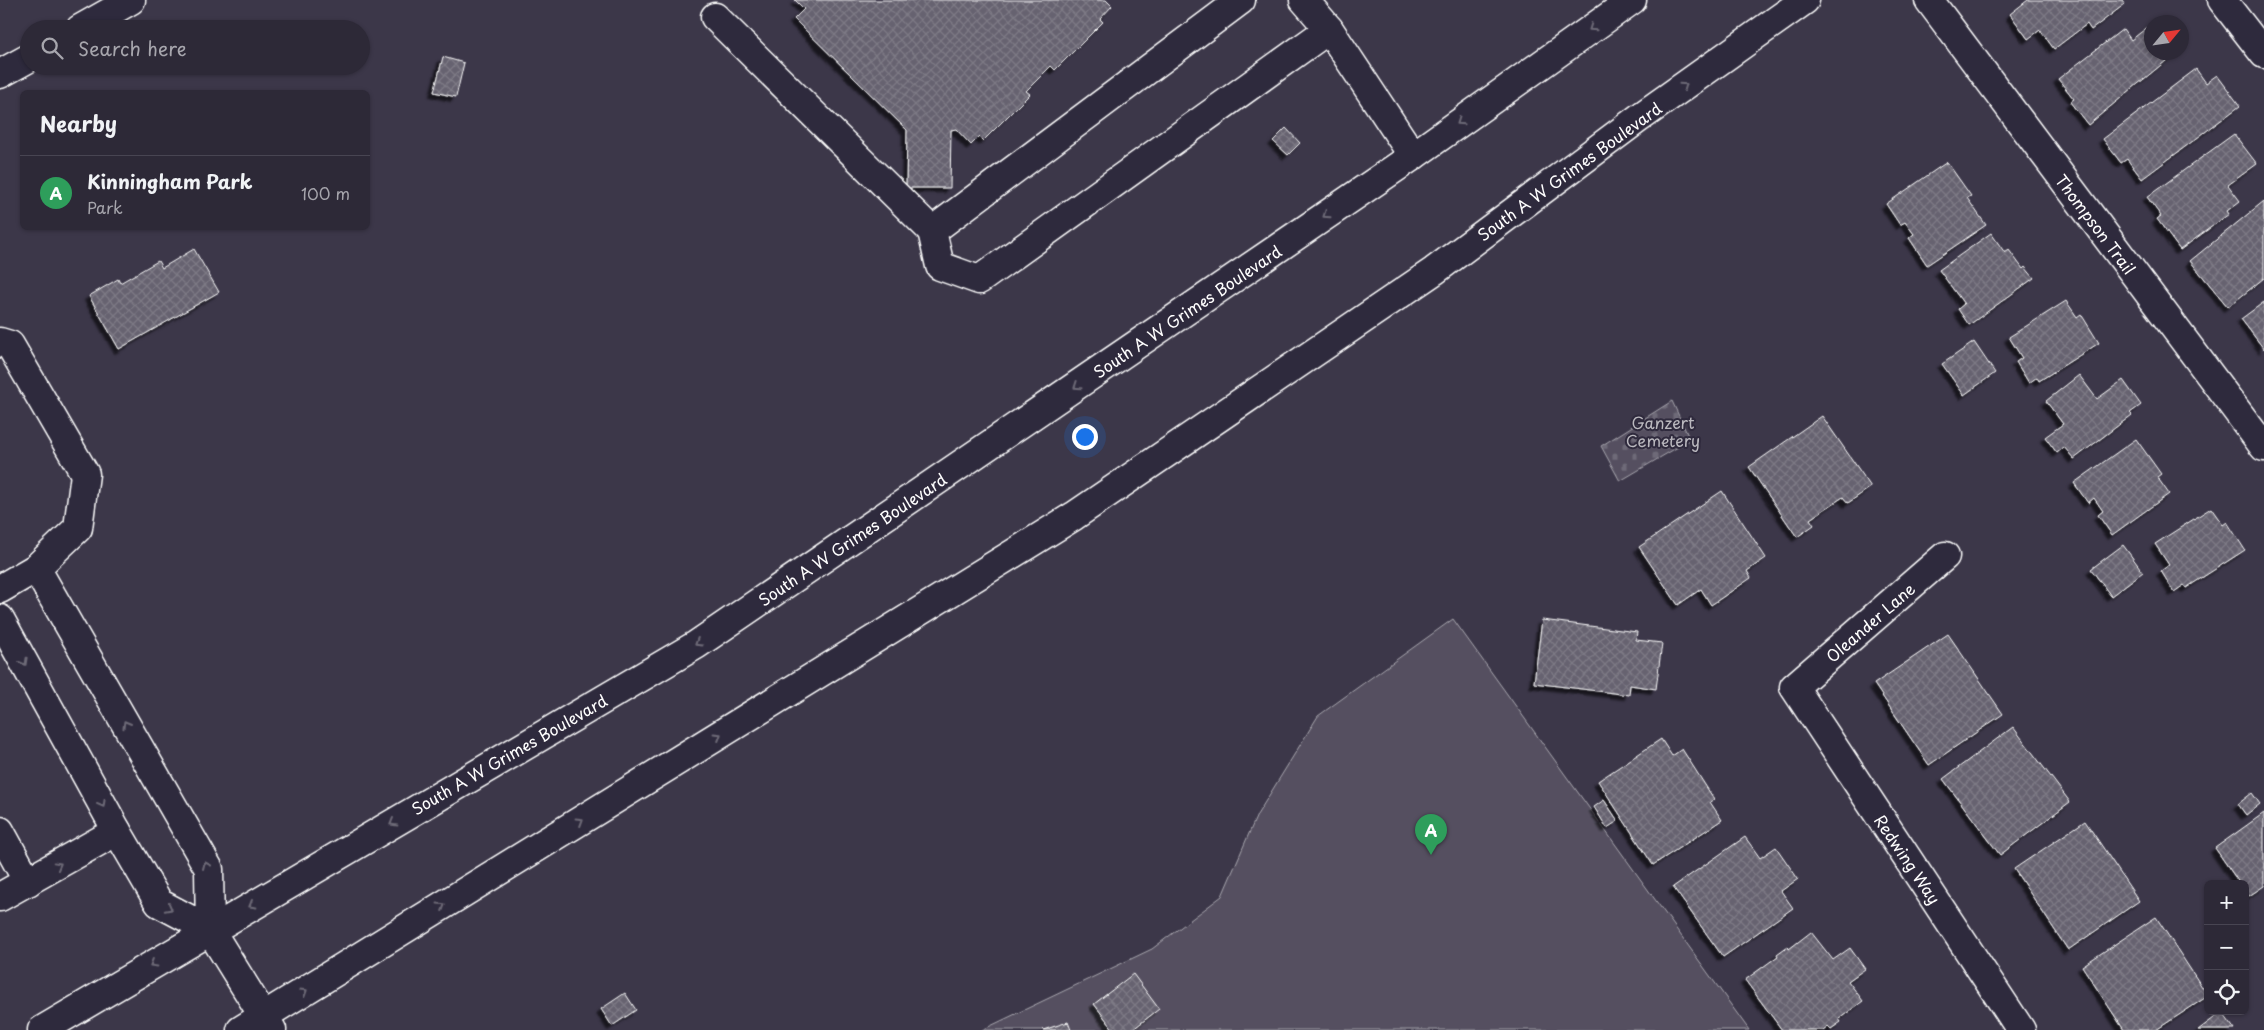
<!DOCTYPE html>
<meta charset="utf-8">
<style>
body{margin:0;font-family:"Playpen Sans",sans-serif;background:#35313f;color:#f1f3f6}
.controls{position:absolute;right:15px;bottom:15px;display:grid;overflow:hidden;border-radius:8px;box-shadow:0 1px 4px #0004}
.controls button{width:45px;height:45px;display:grid;place-items:center;padding:0;border:0;border-bottom:1px solid #484552;background:#2d2937;color:#f1f3f6;font:25px sans-serif}
.compass{position:absolute;left:2144px;top:15px;width:45px;height:45px;border-radius:50%;background:#2d2937;box-shadow:0 1px 4px #0004;rotate:61deg}
.you{position:absolute;left:1084px;top:436px;width:18px;height:18px;margin:-12px;border:4px solid #fff;border-radius:50%;background:#1a73e8;box-shadow:0 0 0 8px #1a73e833}
.badge{display:grid;place-items:center;width:32px;height:32px;border-radius:50%;background:#1a73e8;color:#fff;font-size:16px;font-weight:700}
.pin{position:absolute;translate:-50% -41px;filter:drop-shadow(0 1px 2px #0008)}
.pin::after{content:'';position:absolute;top:26px;width:18px;height:15px;background:inherit;clip-path:polygon(0 0,100% 0,50% 100%)}
.list{margin:0;padding:0;list-style:none}
h2{display:flex;justify-content:space-between;align-items:center;height:65px;margin:0;padding:0 20px;font-size:21px}
h2 small{font-size:16px;font-weight:400;color:#a7a6ad}
.list li{display:grid;grid-template-columns:32px 1fr auto;gap:15px;align-items:center;box-sizing:border-box;height:75px;padding:0 20px;border-top:1px solid #484552}
.list b{display:block;font-size:19px;white-space:nowrap}
.list p{margin:0;font-size:16px;white-space:nowrap;color:#a7a6ad}
.list em{font-size:16px;font-style:normal;color:#a7a6ad}
.icon{flex:none;width:28px;height:28px;fill:none;stroke:currentColor;stroke-width:2;stroke-linecap:round;stroke-linejoin:round}
.map{position:relative;flex:none;width:2264px;height:1030px;overflow:hidden}
.search{position:absolute;background:#2d2937;box-shadow:0 1px 4px #0004;left:20px;top:20px;width:350px;height:55px;display:flex;align-items:center;gap:12px;box-sizing:border-box;padding:0 18px;border-radius:28px;color:#a7a6ad;font-size:19px}
.panel{position:absolute;background:#2d2937;box-shadow:0 1px 4px #0004;left:20px;top:90px;width:350px;height:140px;border-radius:8px}
.map>svg:first-child{display:block}
</style>
<div class="map">
<svg width="2264" height="1030" viewBox="0 0 2264 1030">
<defs>
<pattern id="cemetery-stones" width="16" height="16" patternUnits="userSpaceOnUse" patternTransform="scale(1.25)"><rect width="16" height="16" fill="#555060"/><path d="M2 7V4a2 2 0 0 1 4 0v3zM10 15v-3a2 2 0 0 1 4 0v3z" fill="#6e6a78"/></pattern>
<pattern id="building-cross-hatch" width="8" height="8" patternUnits="userSpaceOnUse" patternTransform="scale(1.25)"><rect width="8" height="8" fill="#666270"/><path d="M0 0l8 8M0 8l8-8" fill="none" stroke="#7d7a85"/></pattern>
<filter id="shadow"><feDropShadow dx="-4.5" dy="4.5" stdDeviation="1" flood-color="#0009"/></filter>
</defs>
<rect width="100%" height="100%" fill="#3c3749"/>
<filter id="ink" filterUnits="userSpaceOnUse"><feTurbulence type="fractalNoise" baseFrequency=".02" numOctaves="2"/><feDisplacementMap in="SourceGraphic" scale="10" xChannelSelector="R" yChannelSelector="G"/><feConvolveMatrix kernelMatrix="1 2 1 2 8 2 1 2 1" color-interpolation-filters="sRGB"/></filter>
<g filter="url(#ink)">
<polygon fill="url(#cemetery-stones)" stroke="#aaa8b0" points="1672,401 1690,440 1620,481 1601,446"/>
<polygon fill="#555060" stroke="#aaa8b0" points="1453,619 1749,1030 982,1030 1152,949 1222,896 1257,815 1318,716"/>
<g fill="url(#building-cross-hatch)" stroke="#fff" filter="url(#shadow)">
<polygon points="795,0 1106,0 1112,6 1100,19 1103,22 1055,70 1051,66 1026,91 1030,94 983,141 979,137 971,145 956,129 951,130 950,188 906,188 907,130 794,19 804,9"/>
<polygon points="2028,0 2122,0 2125,4 2091,30 2087,24 2054,49 2040,30 2028,39 2010,14"/>
<polygon points="2149,26 2152,29 2152,52 2170,52 2172,56 2088,125 2070,102 2074,99 2058,79 2123,29 2131,40"/>
<polygon points="443,57 464,63 456,97 434,92"/>
<polygon points="2196,69 2206,83 2217,75 2240,106 2142,179 2127,159 2121,163 2103,139"/>
<polygon points="1286,128 1300,143 1288,155 1273,141"/>
<polygon points="2234,134 2257,164 2228,185 2240,201 2227,211 2229,214 2180,250 2157,219 2161,216 2147,197"/>
<polygon points="1947,162 1971,196 1967,198 1986,225 1927,265 1909,238 1914,234 1905,222 1900,225 1886,204"/>
<polygon points="2264,201 2264,278 2228,307 2190,261"/>
<polygon points="1991,233 2005,253 2009,250 2023,269 2025,267 2034,278 1969,325 1958,309 1964,304 1939,270"/>
<polygon points="194,249 219,292 119,349 89,296 118,279 120,283 158,261 162,268"/>
<polygon points="2066,301 2077,317 2081,314 2099,343 2039,381 2037,377 2029,383 2016,362 2022,358 2009,337"/>
<polygon points="2264,302 2264,349 2241,319"/>
<polygon points="1974,342 1995,373 1964,395 1942,364"/>
<polygon points="2079,375 2097,399 2123,380 2141,405 2130,413 2132,415 2074,459 2064,447 2057,453 2045,437 2063,424 2046,401"/>
<polygon points="1822,416 1871,487 1848,503 1843,497 1810,519 1814,525 1797,537 1749,467"/>
<polygon points="2136,439 2161,474 2157,477 2169,494 2112,535 2098,515 2103,511 2094,498 2088,503 2074,483"/>
<polygon points="1722,491 1766,558 1747,571 1751,578 1711,605 1701,589 1678,605 1639,547"/>
<polygon points="2211,508 2223,525 2227,522 2245,550 2186,588 2184,585 2174,592 2161,571 2169,565 2155,544"/>
<polygon points="2123,545 2143,572 2111,596 2091,569"/>
<polygon points="1542,620 1637,632 1636,640 1662,643 1656,689 1630,685 1629,695 1534,683"/>
<polygon points="1948,634 2003,714 1929,765 1874,684"/>
<polygon points="2013,727 2070,802 2000,855 1943,779"/>
<polygon points="1661,739 1672,756 1682,749 1714,799 1710,802 1722,820 1653,865 1598,781"/>
<polygon points="2252,793 2260,804 2246,815 2238,804"/>
<polygon points="1604,800 1618,821 1607,828 1594,807"/>
<polygon points="2264,813 2264,886 2249,896 2245,891 2245,884 2240,884 2215,848"/>
<polygon points="2085,821 2139,901 2068,950 2014,869"/>
<polygon points="1745,837 1760,858 1776,847 1798,879 1781,891 1793,908 1723,957 1673,887"/>
<polygon points="2156,917 2208,996 2156,1030 2124,1030 2082,966"/>
<polygon points="1811,932 1833,960 1850,948 1865,969 1848,981 1863,1001 1839,1019 1841,1022 1831,1029 1828,1026 1823,1030 1782,1030 1745,980 1778,956 1777,954 1788,946 1789,949"/>
<polygon points="1133,974 1159,1009 1132,1030 1114,1030 1094,1004"/>
<polygon points="625,993 636,1010 612,1026 601,1009"/>
<polygon points="2222,1012 2235,1030 2198,1030"/>
<polygon points="1068,1022 1071,1030 1043,1030"/>
</g>
<g fill="none" stroke-linecap="round" stroke-linejoin="round">
<defs>
<g id="minor">
<polyline points="1241,0 932,231 940,266 979,280 1329,29"/>
<polyline points="1304,0 1329,29 1413,156"/>
<polyline points="1929,0 2264,447"/>
<polyline points="2222,0 2264,54"/>
<polyline points="715,17 932,231"/>
<polyline points="80,29 131,0"/>
<polyline points="0,74 29,58"/>
<polyline points="0,342 10,345 85,474 78,528 36,568 0,589"/>
<polyline points="1945,556 1794,687 2021,1030"/>
<polyline points="36,568 209,869 210,930 272,1030"/>
<polyline points="0,619 117,831"/>
<polyline points="0,831 28,882"/>
<polyline points="0,897 117,831 159,903 210,930"/>
</g>
<g id="major">
<polyline points="42,1030 696,645 1413,156 1632,0"/>
<polyline points="241,1030 1074,516 1434,271 1639,118 1805,0"/>
</g>
</defs>
<use href="#minor" stroke="#fff" stroke-width="31"/>
<use href="#major" stroke="#fff" stroke-width="31"/>
<use href="#minor" stroke="#2f2a3d" stroke-width="28"/>
<use href="#major" stroke="#2f2a3d" stroke-width="28"/>
</g>
<defs><path id="oneway-chevron" d="M-2-3.5L2.5 0L-2 3.5" fill="none" stroke-width="1.6" stroke-linecap="round" stroke-linejoin="round" transform="scale(1.25)"/></defs>
<g stroke="#6d6a77">
<use href="#oneway-chevron" transform="translate(1592 28) rotate(145)"/>
<use href="#oneway-chevron" transform="translate(1684 86) rotate(-35)"/>
<use href="#oneway-chevron" transform="translate(1460 122) rotate(145)"/>
<use href="#oneway-chevron" transform="translate(1326 215) rotate(146)"/>
<use href="#oneway-chevron" transform="translate(1077 386) rotate(146)"/>
<use href="#oneway-chevron" transform="translate(698 643) rotate(148)"/>
<use href="#oneway-chevron" transform="translate(24 662) rotate(61)"/>
<use href="#oneway-chevron" transform="translate(126 724) rotate(-120)"/>
<use href="#oneway-chevron" transform="translate(718 736) rotate(-32)"/>
<use href="#oneway-chevron" transform="translate(102 804) rotate(61)"/>
<use href="#oneway-chevron" transform="translate(580 821) rotate(-32)"/>
<use href="#oneway-chevron" transform="translate(393 823) rotate(150)"/>
<use href="#oneway-chevron" transform="translate(58 865) rotate(-29)"/>
<use href="#oneway-chevron" transform="translate(206 865) rotate(-114)"/>
<use href="#oneway-chevron" transform="translate(252 905) rotate(150)"/>
<use href="#oneway-chevron" transform="translate(442 906) rotate(-32)"/>
<use href="#oneway-chevron" transform="translate(169 908) rotate(28)"/>
<use href="#oneway-chevron" transform="translate(153 964) rotate(149)"/>
<use href="#oneway-chevron" transform="translate(304 992) rotate(-32)"/>
</g>
</g>
<g text-anchor="middle" dominant-baseline="central" stroke-width="4" stroke-linejoin="round" paint-order="stroke">
<g font-size="16" fill="#fff" stroke="#2f2a3d">
<text transform="translate(1569 171) rotate(-36)">South A W Grimes Boulevard</text>
<text transform="translate(2096 224) rotate(53)">Thompson Trail</text>
<text transform="translate(1187 311) rotate(-34)">South A W Grimes Boulevard</text>
<text transform="translate(852 539) rotate(-34)">South A W Grimes Boulevard</text>
<text transform="translate(1870 622) rotate(-41)">Oleander Lane</text>
<text transform="translate(509 754) rotate(-30)">South A W Grimes Boulevard</text>
<text transform="translate(1908 859) rotate(56)">Redwing Way</text>
</g>
<g font-size="16" fill="#bbb9bf" stroke="#2f2a3d">
<text x="1663" y="422">Ganzert<tspan x="1663" dy="18">Cemetery</tspan></text>
</g>
</g>
</svg>
<div class="controls">
<button>+</button>
<button>−</button>
<button><svg class="icon" aria-label="locate" viewBox="0 0 24 24"><circle cx="12" cy="12" r="6"/><path d="M12 2v4M12 18v4M2 12h4M18 12h4"/></svg></button>
</div>
<svg class="compass" viewBox="-18 -18 36 36"><path d="M0-13l5 13h-10z" fill="#e53935"/><path d="M0 13l5-13h-10z" fill="#a7a6ad"/></svg>
<div class="you"></div>
<div class="pin badge" style="left:1431px;top:855px;background:#2e9e5b">A</div>
<div class="search"><svg class="icon" aria-label="search" viewBox="0 0 24 24"><circle cx="10" cy="10" r="6"/><path d="M15 15l6 6"/></svg>Search here</div>
<section class="panel">
<h2>Nearby<small></small></h2>
<ul class="list">
<li><span class="badge" style="background:#2e9e5b">A</span><div><b>Kinningham Park</b><p>Park</p></div><em>100 m</em></li>
</ul>
</section>
</div>
